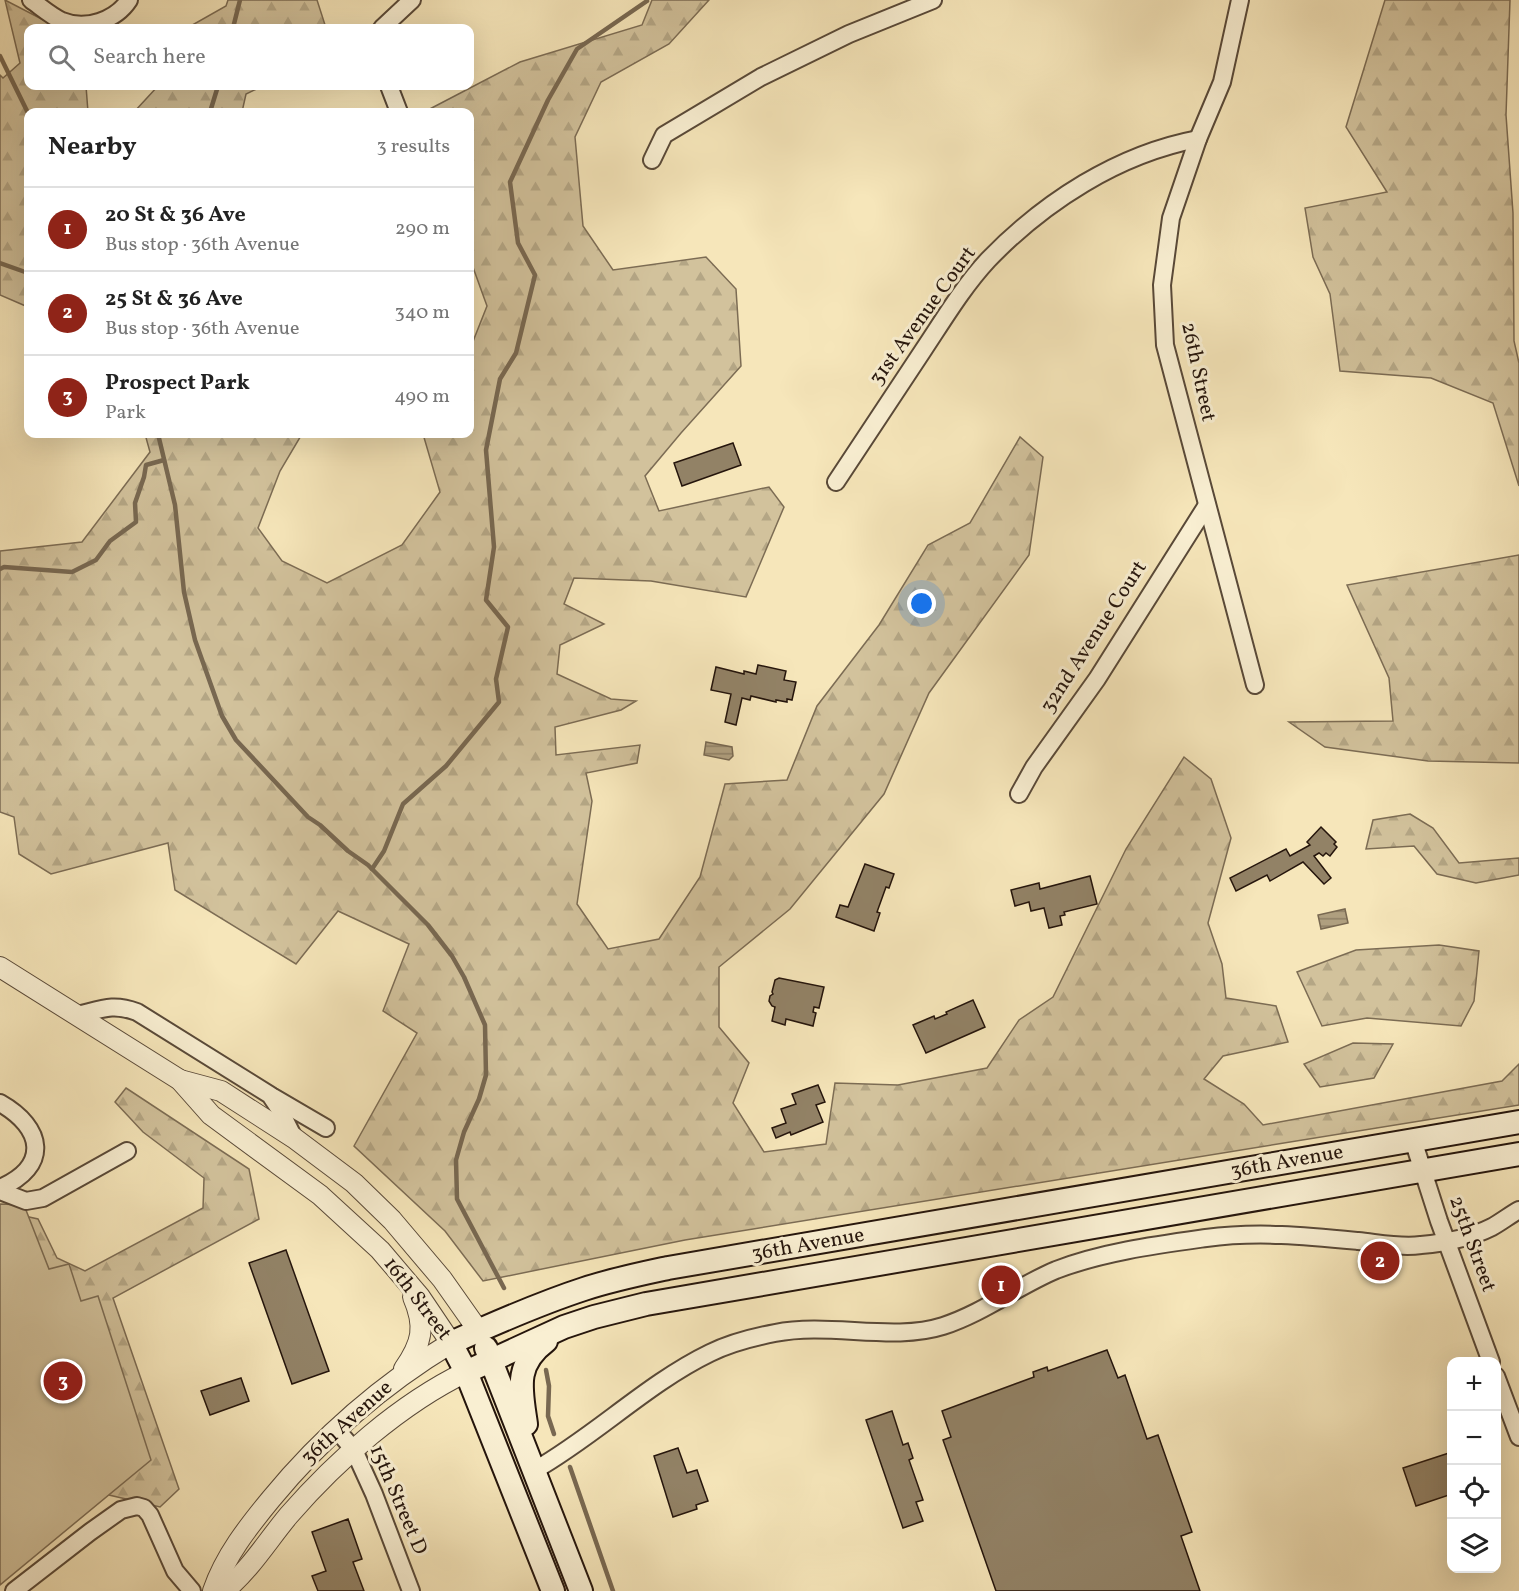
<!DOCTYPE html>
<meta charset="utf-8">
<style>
body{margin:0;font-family:Vollkorn,serif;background:#f6f6f6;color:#222}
.controls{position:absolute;right:18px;bottom:18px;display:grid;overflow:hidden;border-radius:12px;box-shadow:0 6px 24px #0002}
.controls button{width:54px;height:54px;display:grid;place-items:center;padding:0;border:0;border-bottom:2px solid #e0e0e0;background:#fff;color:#222;font:30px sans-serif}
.you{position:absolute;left:922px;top:604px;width:21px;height:21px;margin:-15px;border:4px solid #fff;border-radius:50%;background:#1a73e8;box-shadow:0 0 0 9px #1a73e833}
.badge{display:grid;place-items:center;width:39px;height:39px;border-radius:50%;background:#8f2418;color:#fff;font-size:20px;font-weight:700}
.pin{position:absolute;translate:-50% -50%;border:3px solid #fff;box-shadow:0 2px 6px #0006}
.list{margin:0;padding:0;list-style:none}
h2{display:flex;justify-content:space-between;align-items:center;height:78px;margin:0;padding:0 24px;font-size:26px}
h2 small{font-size:20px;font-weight:400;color:#767676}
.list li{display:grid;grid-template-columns:39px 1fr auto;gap:18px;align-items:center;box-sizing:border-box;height:84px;padding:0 24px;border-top:2px solid #e0e0e0}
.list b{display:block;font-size:22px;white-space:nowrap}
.list p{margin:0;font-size:20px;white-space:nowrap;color:#767676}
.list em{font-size:20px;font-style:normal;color:#767676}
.icon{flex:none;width:33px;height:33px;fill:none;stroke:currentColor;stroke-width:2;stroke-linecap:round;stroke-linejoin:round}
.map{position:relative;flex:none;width:1519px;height:1591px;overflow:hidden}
.search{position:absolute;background:#fff;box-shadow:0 6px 24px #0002;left:24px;top:24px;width:450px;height:66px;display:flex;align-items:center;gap:15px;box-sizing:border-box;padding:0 21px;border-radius:12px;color:#767676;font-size:22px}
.panel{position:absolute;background:#fff;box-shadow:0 6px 24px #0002;left:24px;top:108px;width:450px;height:330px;border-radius:12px}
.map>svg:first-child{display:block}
</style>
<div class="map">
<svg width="1519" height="1591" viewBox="0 0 1519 1591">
<defs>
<pattern id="forest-firs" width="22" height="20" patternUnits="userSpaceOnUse" patternTransform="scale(1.5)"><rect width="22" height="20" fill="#d2c29c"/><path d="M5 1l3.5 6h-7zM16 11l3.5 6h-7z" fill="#b4a685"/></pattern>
<pattern id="water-rules" width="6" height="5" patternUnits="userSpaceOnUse" patternTransform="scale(1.5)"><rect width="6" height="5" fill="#af9f7f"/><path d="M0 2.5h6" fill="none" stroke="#8e8066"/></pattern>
</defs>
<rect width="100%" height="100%" fill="#f6e6ba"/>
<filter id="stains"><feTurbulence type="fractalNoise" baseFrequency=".00333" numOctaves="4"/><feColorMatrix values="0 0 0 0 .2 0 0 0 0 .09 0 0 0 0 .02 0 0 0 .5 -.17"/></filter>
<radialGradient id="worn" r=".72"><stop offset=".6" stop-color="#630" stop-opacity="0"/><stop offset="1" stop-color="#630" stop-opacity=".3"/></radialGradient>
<g fill="url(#forest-firs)" stroke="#7c6c54" stroke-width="1.5">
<polygon points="5,0 59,28 28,28 28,86 86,86 88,112 28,112 28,307 0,295 0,75 3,78 20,63"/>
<polygon points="228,0 317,0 326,28 187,28 226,6"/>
<polygon points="652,0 709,0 669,44 601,82 575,137 583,226 613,270 706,257 736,289 741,366 681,433 645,476 659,511 769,487 784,507 746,597 651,581 574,578 564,604 604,624 560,645 557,674 611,699 636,701 621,710 555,727 556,755 640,745 637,763 586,773 592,801 577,904 608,949 659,939 700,877 725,784 787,780 817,706 879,625 928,545 970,523 1020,437 1043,457 1029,555 929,693 884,794 790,909 719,967 719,1027 749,1063 733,1103 764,1152 826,1144 835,1083 898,1085 987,1068 1019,1020 1053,997 1126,849 1184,757 1211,779 1231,838 1208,923 1222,964 1226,998 1276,1006 1288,1042 1223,1056 1204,1079 1244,1104 1263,1125 1502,1081 1519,1064 1519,1105 685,1240 483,1281 445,1231 354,1146 417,1033 383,1011 409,944 338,911 296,964 175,890 168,843 51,874 19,854 14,817 0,812 0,551 82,542 150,452 145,434 302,434 280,471 258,528 282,561 327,583 402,545 440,492 423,434 470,434 470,349 487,306 470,259 470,112 424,112 520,62 642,25"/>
<polygon points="1385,0 1510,0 1506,115 1513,213 1514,341 1519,363 1519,486 1493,403 1431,378 1340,371 1330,294 1313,257 1305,208 1387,192 1346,127"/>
<polygon points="158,86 263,86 246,94 242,112 134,112"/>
<polygon points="1519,555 1519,763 1428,761 1325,747 1289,722 1393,721 1389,678 1347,585"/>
<polygon points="1410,814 1433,828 1459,863 1519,858 1519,875 1476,883 1437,874 1414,846 1366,849 1373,820"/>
<polygon points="1439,945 1479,951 1474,1001 1461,1026 1367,1018 1322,1026 1297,972 1356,950"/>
<polygon points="1353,1043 1393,1044 1374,1078 1320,1087 1304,1064"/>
<polygon points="126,1088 249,1169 259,1219 113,1298 179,1489 160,1507 92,1491 0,1216 11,1213 38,1219 57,1258 85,1271 203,1208 204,1178 143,1132 115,1102"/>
</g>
<polygon fill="#d2c29c" stroke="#7c6c54" stroke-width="1.5" points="0,1204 24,1205 49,1269 69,1264 81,1301 98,1296 151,1460 0,1585"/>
<g fill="url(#water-rules)" stroke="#786851" stroke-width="1.5">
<polygon points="706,742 732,747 733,756 729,760 704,755"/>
<polygon points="1345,909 1348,923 1321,929 1318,915"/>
</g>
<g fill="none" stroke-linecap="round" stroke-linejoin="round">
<g stroke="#786851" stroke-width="4.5">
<polyline points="233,28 240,0"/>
<polyline points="0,56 28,113"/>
<polyline points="210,112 218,86"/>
<polyline points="0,263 28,273"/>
<polyline points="158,434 175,505 184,592 195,640 222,716 236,740 308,817 320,825 348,851 368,865 428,925 452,956 464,977 485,1025 486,1075 479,1099 464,1132 456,1160 457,1199 504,1288"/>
<polyline points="0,569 4,567 72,572 96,560 110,541 136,522 135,503 144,477 146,465 164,460"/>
<polyline points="372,869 384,851 403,804 446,766 499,702 496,679 508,627 486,600 494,547 486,450 500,379 516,353 535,275 518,243 510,182 548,100 577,49 647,1"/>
<polyline points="546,1370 549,1386 548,1416 554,1434"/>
<polyline points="570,1467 613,1591"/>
</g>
</g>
<g fill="#928266" stroke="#25150c" stroke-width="1.5">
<polygon points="733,443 741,465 682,486 674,463"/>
<polygon points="758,665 786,671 784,680 796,682 792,700 787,699 787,702 776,700 776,702 751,696 750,700 742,698 736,725 725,722 731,694 711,690 716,667 744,674 744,671 756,674"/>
<polygon points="1321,827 1336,842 1334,844 1337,847 1330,856 1326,853 1323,856 1319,853 1314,856 1331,878 1324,884 1303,862 1270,881 1267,875 1236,891 1230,878 1286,849 1290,856 1310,845 1307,842"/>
<polygon points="865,864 894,874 889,888 886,887 877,912 880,913 874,931 836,917 840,905 848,907"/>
<polygon points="1090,876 1097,904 1064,912 1065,915 1060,916 1062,925 1049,928 1044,908 1031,911 1029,902 1015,906 1011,890 1039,883 1040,889"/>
<polygon points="779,978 824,987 819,1008 814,1007 813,1012 816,1013 813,1026 786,1019 785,1025 772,1021 775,1007 772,1006 769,1001 770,996 773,994 772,992 775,980"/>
<polygon points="973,1000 985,1027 926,1053 913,1025 934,1016 935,1019 947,1014 946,1012"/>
<polygon points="818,1085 825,1102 816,1105 823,1122 791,1135 790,1132 776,1138 772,1128 786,1123 781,1109 796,1104 792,1094"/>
<polygon points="286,1250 329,1371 292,1384 249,1263"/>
<polygon points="1107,1350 1118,1378 1125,1375 1147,1439 1158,1435 1192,1532 1181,1536 1200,1591 996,1591 943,1440 951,1437 942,1411 1034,1377 1033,1372 1047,1367 1048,1371"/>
<polygon points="241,1378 249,1401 210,1415 201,1391"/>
<polygon points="892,1411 903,1445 908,1443 913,1458 909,1460 923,1500 916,1502 923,1521 903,1528 866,1420"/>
<polygon points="678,1448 687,1473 697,1470 708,1501 696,1505 697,1509 673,1517 654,1456"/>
<polygon points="1449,1453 1452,1461 1452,1494 1416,1506 1403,1468"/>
<polygon points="348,1519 362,1559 353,1562 364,1591 318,1591 312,1576 326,1571 312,1532"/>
</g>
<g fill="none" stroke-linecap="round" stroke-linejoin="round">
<defs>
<g id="minor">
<path d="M31,0C41,7 51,16 62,21C86,31 116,20 129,0"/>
<polyline points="1240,0 1222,82 1198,139 1171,218 1162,285 1165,345 1255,685"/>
<polyline points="382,28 412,0"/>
<polyline points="389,86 399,112"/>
<polyline points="652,160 664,135 761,77 849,34 933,0"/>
<path d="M836,482C865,438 895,393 924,349C944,319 963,287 988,260C1044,202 1118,154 1198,139"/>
<polyline points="1019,794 1034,767 1097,679 1207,505"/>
<path d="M78,1015C102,1009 113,1003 137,1012L270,1095L280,1110L294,1138"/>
<polyline points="273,1097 326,1128"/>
<path d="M0,1103C44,1128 50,1166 0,1188"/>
<polyline points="1413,1140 1439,1221 1491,1362"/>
<polyline points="0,1191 26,1201 43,1198 127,1151"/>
<polyline points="1496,1376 1519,1437"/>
<polyline points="337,1430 354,1450 374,1494 411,1591"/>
<path d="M535,1470C595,1436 648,1383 710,1353C730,1343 754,1337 775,1333C829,1322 893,1342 943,1326C983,1313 1018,1286 1056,1270C1103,1252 1156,1245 1206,1238C1257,1231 1307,1236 1358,1241C1378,1243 1401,1248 1421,1245C1444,1243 1472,1237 1492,1227C1501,1222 1510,1215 1519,1210"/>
<polyline points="14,1591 90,1532 121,1510 137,1506 144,1508 150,1515 175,1571 192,1591"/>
</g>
<g id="tertiary">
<path d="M0,967L180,1080L211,1115L320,1195L380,1250L420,1297L451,1343C383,1384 322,1437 271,1499C248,1527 225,1556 213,1591"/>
<polyline points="180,1080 221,1091 294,1138 354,1183 392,1220 442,1279 478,1330"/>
<path d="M404,1369C422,1343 426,1327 413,1297"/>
<path d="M224,1591C250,1570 268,1540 289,1515C337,1460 400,1404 466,1372"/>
</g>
<g id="secondary">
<polyline points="486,1348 581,1591"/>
<polyline points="466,1372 564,1327 594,1317 646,1304 1519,1154"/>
<path d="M526,1424C521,1389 514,1365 546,1341"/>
<path d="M553,1591L466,1372L451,1343C495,1323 538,1304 584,1289C611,1280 640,1274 668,1268L1519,1122"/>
</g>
</defs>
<use href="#minor" stroke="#594938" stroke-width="20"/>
<use href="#tertiary" stroke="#594938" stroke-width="22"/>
<use href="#secondary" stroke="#25150c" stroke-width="26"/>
<use href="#minor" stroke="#f9efd2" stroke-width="16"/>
<use href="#tertiary" stroke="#f9efd2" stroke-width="20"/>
<use href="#secondary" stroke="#f9efd2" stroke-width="22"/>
</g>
<g text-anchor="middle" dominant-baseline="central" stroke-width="6" stroke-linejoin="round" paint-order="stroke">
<g font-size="21" fill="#25150c" stroke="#f9efd2">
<text transform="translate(923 316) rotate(-54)">31st Avenue Court</text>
<text transform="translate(1198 372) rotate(78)">26th Street</text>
<text transform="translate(1094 637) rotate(-57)">32nd Avenue Court</text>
<text transform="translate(1287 1162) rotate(-10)">36th Avenue</text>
<text transform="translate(1472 1244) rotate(70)">25th Street</text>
<text transform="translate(808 1245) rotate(-10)">36th Avenue</text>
<text transform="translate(417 1299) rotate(53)">16th Street</text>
<text transform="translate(347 1423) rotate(-42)">36th Avenue</text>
<text transform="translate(398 1500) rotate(67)">15th Street D</text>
</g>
</g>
<rect width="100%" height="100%" filter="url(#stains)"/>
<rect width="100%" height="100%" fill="url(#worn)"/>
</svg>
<div class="controls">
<button>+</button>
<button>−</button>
<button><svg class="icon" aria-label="locate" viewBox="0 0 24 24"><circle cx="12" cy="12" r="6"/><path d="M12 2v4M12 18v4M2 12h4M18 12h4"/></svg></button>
<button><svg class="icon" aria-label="layers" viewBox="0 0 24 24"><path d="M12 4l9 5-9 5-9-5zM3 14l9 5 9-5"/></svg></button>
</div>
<div class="you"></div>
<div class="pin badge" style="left:1001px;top:1285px">1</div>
<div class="pin badge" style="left:1380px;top:1261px">2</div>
<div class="pin badge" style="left:63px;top:1381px">3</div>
<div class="search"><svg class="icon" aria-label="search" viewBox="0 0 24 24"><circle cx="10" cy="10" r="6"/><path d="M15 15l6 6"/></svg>Search here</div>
<section class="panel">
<h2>Nearby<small>3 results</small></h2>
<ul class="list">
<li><span class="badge">1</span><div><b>20 St &amp; 36 Ave</b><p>Bus stop · 36th Avenue</p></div><em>290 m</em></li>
<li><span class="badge">2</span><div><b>25 St &amp; 36 Ave</b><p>Bus stop · 36th Avenue</p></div><em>340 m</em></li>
<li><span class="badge">3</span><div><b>Prospect Park</b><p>Park</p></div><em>490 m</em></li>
</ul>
</section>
</div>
